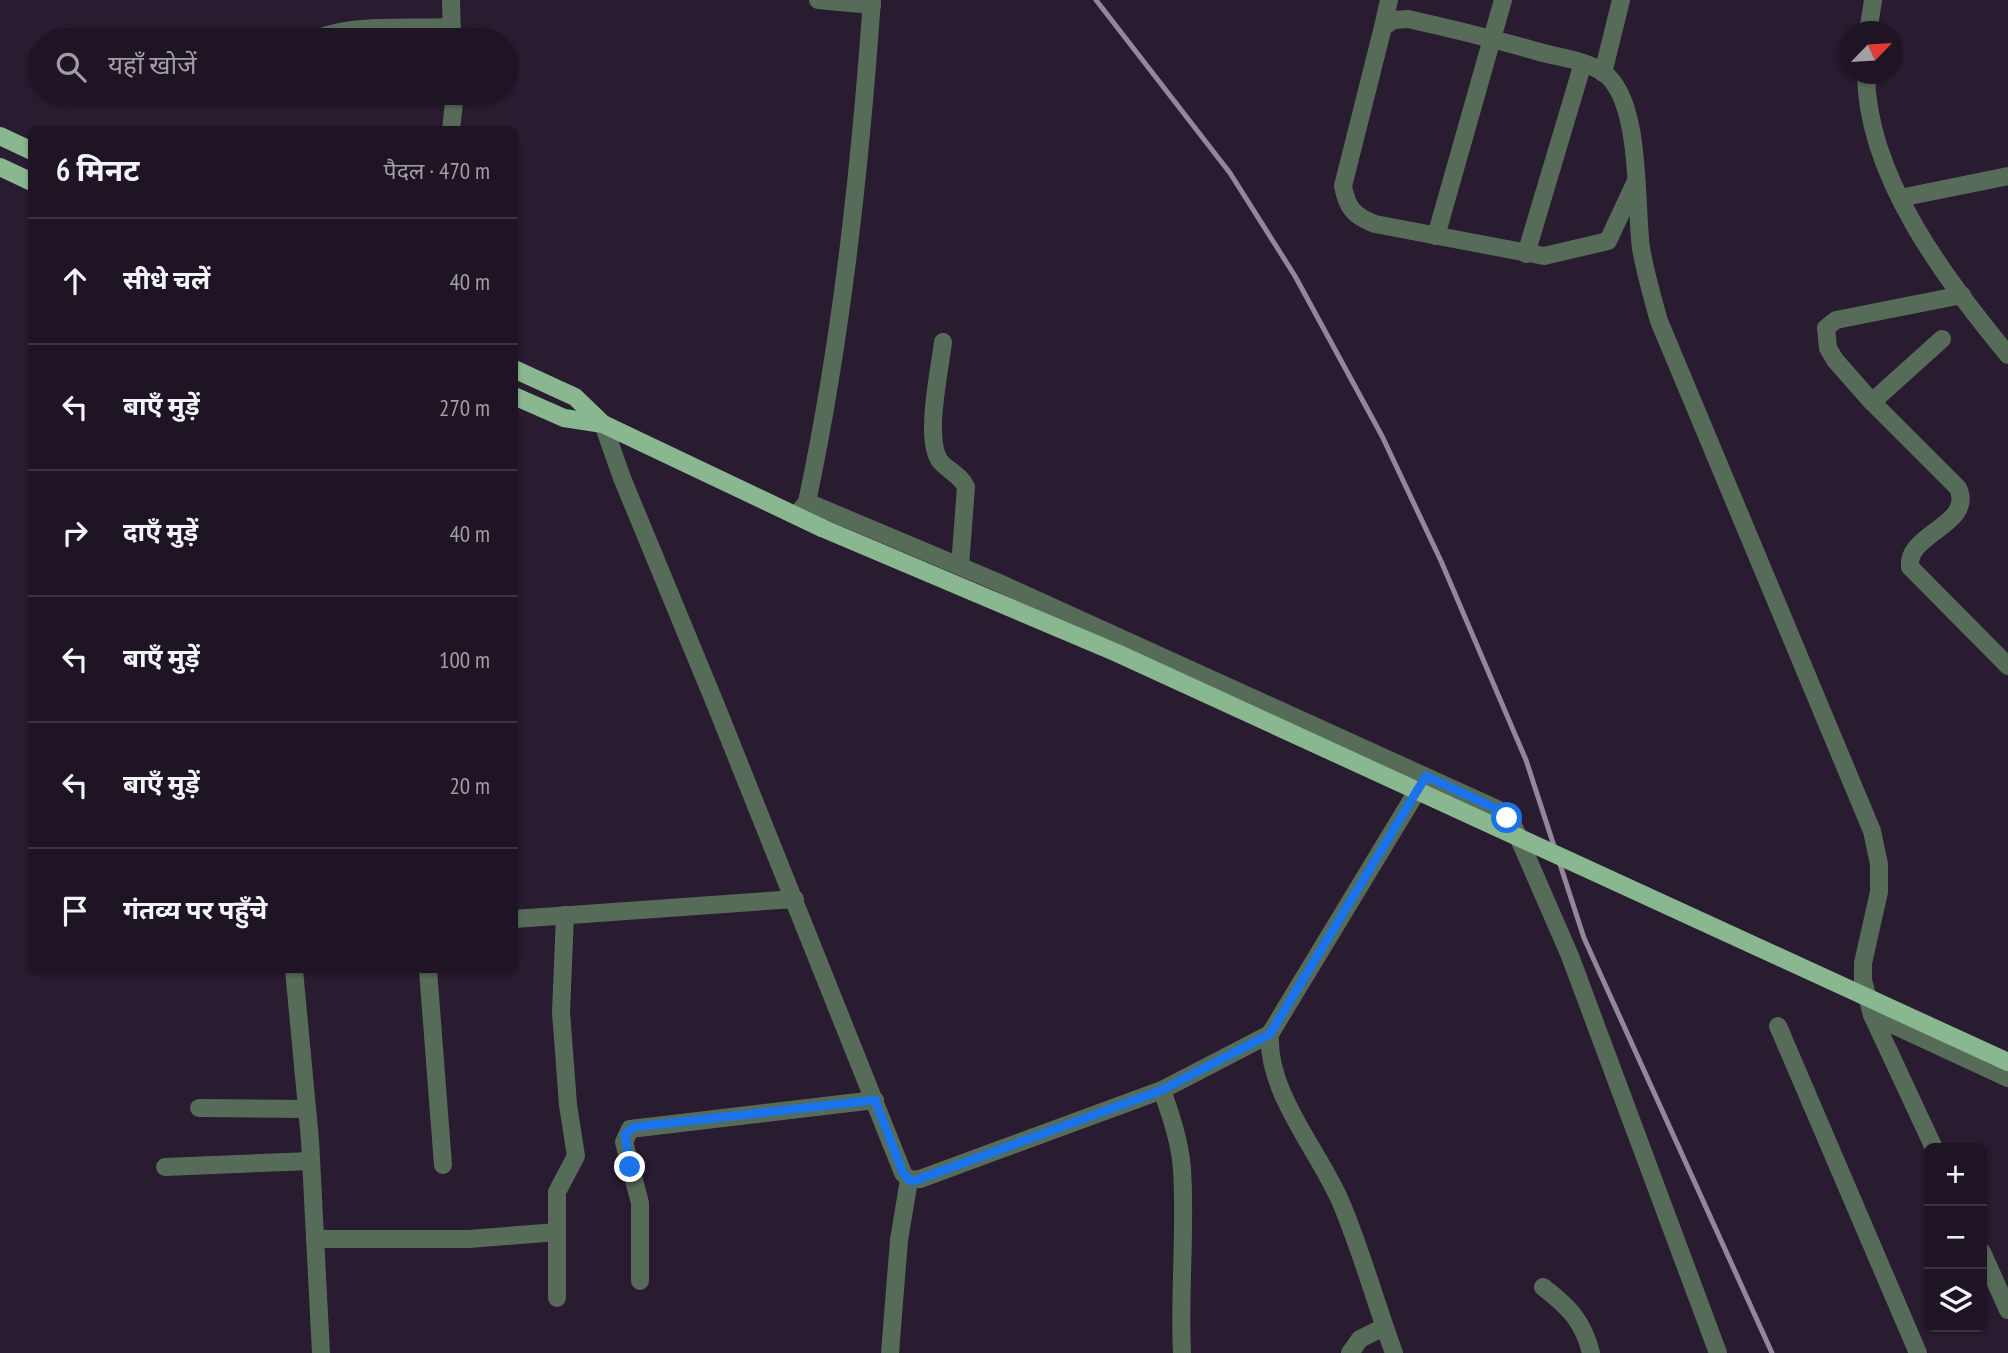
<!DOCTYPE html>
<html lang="hi">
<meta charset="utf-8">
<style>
body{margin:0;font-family:"PT Sans Narrow","Noto Sans Devanagari",sans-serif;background:#271d2c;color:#f1f3f6}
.controls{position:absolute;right:21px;bottom:21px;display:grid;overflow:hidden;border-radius:10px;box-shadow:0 2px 5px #0004}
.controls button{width:63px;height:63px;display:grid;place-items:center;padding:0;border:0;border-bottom:2px solid #3c3341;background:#1f1424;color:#f1f3f6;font:35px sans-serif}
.compass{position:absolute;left:1840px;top:21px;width:63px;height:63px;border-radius:50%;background:#1f1424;box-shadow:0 2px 5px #0004;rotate:65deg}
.stop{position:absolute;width:21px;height:21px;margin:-16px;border:5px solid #1a73e8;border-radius:50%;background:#fff}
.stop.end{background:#1a73e8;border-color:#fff;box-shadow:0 2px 7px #0008}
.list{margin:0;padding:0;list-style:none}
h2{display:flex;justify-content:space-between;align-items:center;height:91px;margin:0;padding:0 28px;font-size:30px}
h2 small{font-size:23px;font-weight:400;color:#a19ea6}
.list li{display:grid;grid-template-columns:46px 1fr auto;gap:21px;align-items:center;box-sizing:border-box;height:126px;padding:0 28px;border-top:2px solid #3c3341}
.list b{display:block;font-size:26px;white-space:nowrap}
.list em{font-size:23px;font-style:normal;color:#a19ea6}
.icon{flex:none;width:38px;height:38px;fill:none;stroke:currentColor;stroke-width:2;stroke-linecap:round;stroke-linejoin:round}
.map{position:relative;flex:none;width:2008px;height:1353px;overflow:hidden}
.search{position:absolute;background:#1f1424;box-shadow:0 2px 5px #0004;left:28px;top:28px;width:490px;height:77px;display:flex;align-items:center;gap:18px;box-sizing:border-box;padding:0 24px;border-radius:38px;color:#a19ea6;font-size:26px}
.panel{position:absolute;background:#1f1424;box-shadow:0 2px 5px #0004;left:28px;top:126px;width:490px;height:847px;border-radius:10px}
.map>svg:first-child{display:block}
</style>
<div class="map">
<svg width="2008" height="1353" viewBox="0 0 2008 1353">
<rect width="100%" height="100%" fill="#291b30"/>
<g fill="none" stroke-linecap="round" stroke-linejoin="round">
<g stroke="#566c59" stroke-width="18">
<polyline points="451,0 452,40"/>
<polyline points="818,0 872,5"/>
<polyline points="1383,27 1389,0"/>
<polyline points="1868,32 1873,0"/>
<path d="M315,40C348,23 413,29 451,27"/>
<polyline points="1603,73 1621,0"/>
<path d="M1866,74C1867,177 1945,278 2008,355"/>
<polyline points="451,130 455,93"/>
<path d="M1635,183L1608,241L1544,256L1375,224C1354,216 1347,208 1343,186L1383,27L1394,20L1408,19C1453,29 1498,40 1543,53C1563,58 1587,61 1604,73C1642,101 1635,203 1641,248C1645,272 1652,296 1659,321L1872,831L1879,864V892L1863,963V980L1872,1015L1934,1148"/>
<polyline points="1900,198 2008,176"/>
<polyline points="1436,236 1503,0"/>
<polyline points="1526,254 1583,63"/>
<path d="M1962,295L1836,320L1826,328L1828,348L1835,360L1872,402L1958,488C1975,525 1906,533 1910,567L2008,666"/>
<path d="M943,342C940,369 924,439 940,461C948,471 960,474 966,487L960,566"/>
<polyline points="1872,402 1942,339"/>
<polyline points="603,424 622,478 717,708 903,1173 909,1180 920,1179 1162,1090 1270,1034"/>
<polyline points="807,502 997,582 1497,809 1513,825 1570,956 1718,1353"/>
<path d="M800,511L807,502C842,337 860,168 872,0"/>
<polyline points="514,919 795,899"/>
<polyline points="294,970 310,1140 321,1353"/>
<polyline points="428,970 443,1165"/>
<polyline points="1872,1015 2008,1078"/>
<polyline points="1778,1026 1918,1353"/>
<path d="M1162,1090C1171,1116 1180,1142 1182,1169C1186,1230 1179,1292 1182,1353"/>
<polyline points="199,1108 307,1109"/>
<polyline points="165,1167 311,1161"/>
<polyline points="315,1239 469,1239 557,1232"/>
<polyline points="1982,1252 2008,1310"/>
<polyline points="640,1281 640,1203 624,1142 630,1129 875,1100"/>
<path d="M1543,1287C1569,1307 1583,1321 1591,1353"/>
<polyline points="557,1298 557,1192 576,1156 568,1105 561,1012 565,915"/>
<polyline points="890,1353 899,1240 909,1180"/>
<polyline points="1350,1353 1360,1339 1384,1327"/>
<path d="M1394,1353C1376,1304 1362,1253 1342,1205C1321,1153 1266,1093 1270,1034L1425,778"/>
</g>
<g stroke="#89b890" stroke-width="18">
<polyline points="0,136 32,151"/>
<polyline points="0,167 32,182"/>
<polyline points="514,369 575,397 603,424"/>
<polyline points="514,396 564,418 603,424 822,528"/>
</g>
<polyline stroke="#938899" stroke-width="5" points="1096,0 1230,173 1295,276 1382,436 1441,561 1526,760 1584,938 1772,1353"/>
<polyline stroke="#89b890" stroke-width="18" points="822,528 1117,653 2008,1062"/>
</g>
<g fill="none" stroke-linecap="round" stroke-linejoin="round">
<polyline stroke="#1a73e8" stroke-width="9" points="630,1167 625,1134 634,1127 875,1100 903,1173 909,1180 914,1181 1162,1090 1270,1034 1426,776 1497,809 1507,818"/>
</g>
</svg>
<div class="controls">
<button>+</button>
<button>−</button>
<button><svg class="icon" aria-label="layers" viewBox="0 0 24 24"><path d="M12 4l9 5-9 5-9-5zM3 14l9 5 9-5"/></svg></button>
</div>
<svg class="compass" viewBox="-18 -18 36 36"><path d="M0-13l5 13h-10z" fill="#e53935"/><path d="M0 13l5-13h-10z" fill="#a19ea6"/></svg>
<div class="stop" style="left:1507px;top:818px"></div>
<div class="stop end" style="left:630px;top:1167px"></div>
<div class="search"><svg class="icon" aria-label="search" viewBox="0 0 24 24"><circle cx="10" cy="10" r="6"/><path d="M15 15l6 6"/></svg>यहाँ खोजें</div>
<section class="panel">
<h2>6 मिनट<small>पैदल · 470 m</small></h2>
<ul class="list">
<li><svg class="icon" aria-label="ahead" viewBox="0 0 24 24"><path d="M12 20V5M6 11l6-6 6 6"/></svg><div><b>सीधे चलें</b></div><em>40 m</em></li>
<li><svg class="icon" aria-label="left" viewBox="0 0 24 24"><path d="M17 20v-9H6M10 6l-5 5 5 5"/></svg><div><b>बाएँ मुड़ें</b></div><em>270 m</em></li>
<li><svg class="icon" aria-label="right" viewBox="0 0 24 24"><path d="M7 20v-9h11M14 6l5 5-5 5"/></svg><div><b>दाएँ मुड़ें</b></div><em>40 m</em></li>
<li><svg class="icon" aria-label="left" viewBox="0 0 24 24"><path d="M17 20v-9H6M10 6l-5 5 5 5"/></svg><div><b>बाएँ मुड़ें</b></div><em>100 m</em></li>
<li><svg class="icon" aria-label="left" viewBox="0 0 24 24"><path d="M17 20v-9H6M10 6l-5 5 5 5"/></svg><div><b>बाएँ मुड़ें</b></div><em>20 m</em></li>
<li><svg class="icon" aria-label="arrive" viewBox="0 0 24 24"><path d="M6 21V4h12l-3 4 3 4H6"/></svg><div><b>गंतव्य पर पहुँचे</b></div></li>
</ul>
</section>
</div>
